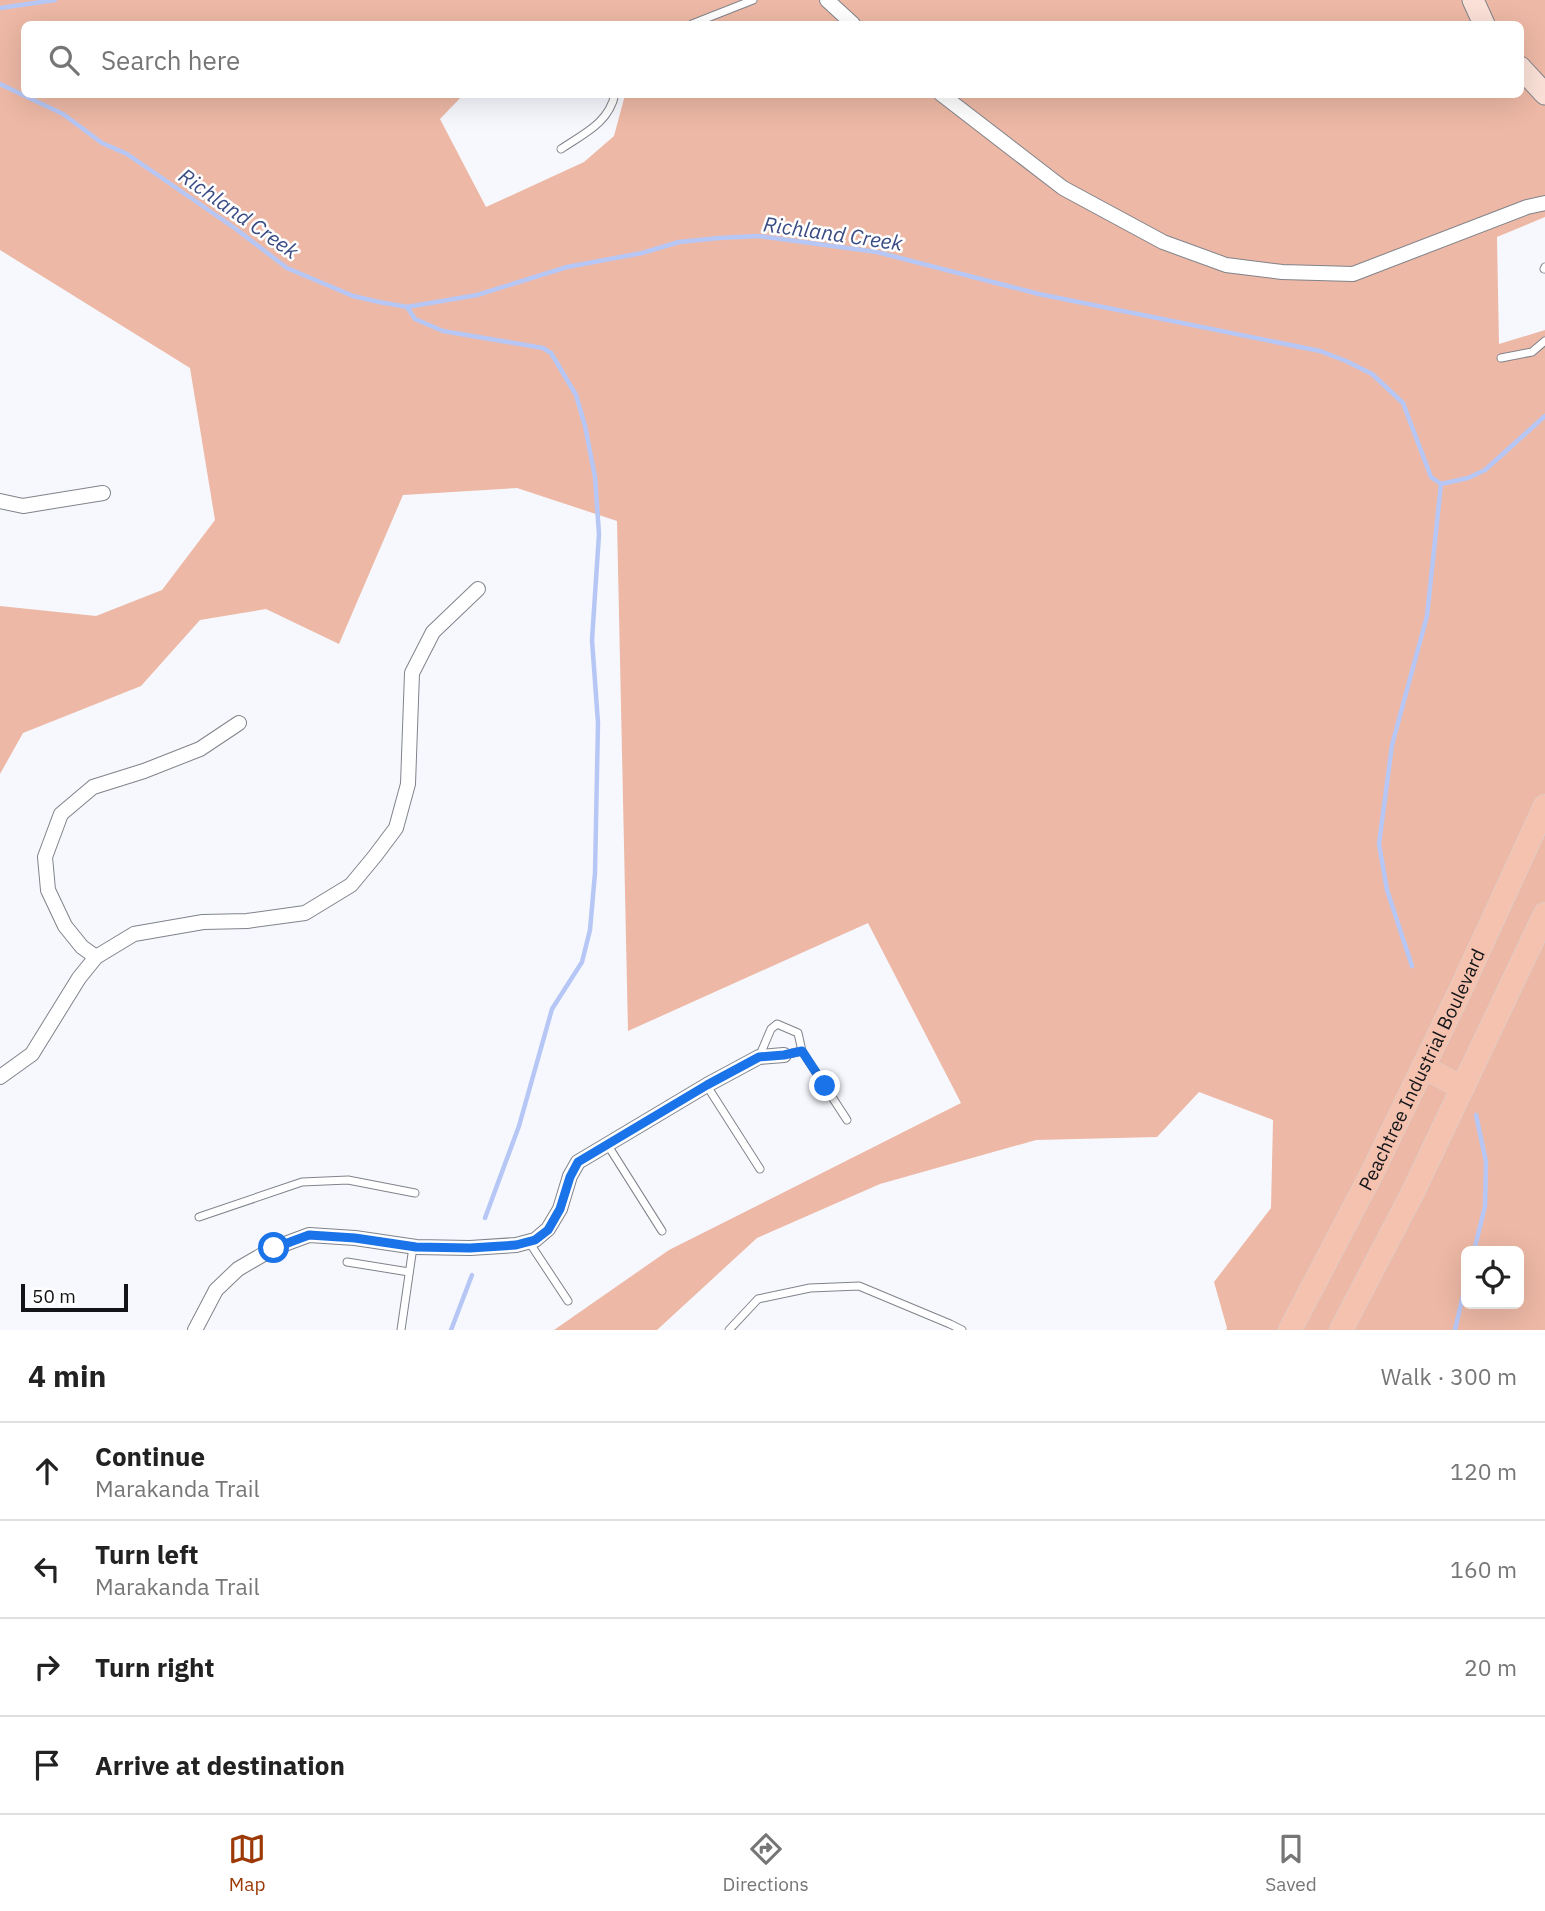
<!DOCTYPE html>
<meta charset="utf-8">
<style>
body{margin:0;font-family:"IBM Plex Sans",sans-serif;background:#f6f6f6;color:#222}
.controls{position:absolute;right:21px;bottom:21px;display:grid;overflow:hidden;border-radius:10px;box-shadow:0 7px 28px #0002}
.controls button{width:63px;height:63px;display:grid;place-items:center;padding:0;border:0;border-bottom:2px solid #e0e0e0;background:#fff;color:#222;font:35px sans-serif}
.scale{position:absolute;left:21px;bottom:18px;width:107px;box-sizing:border-box;padding-left:7px;border:4px solid #131417;border-top:0;font-size:19px;line-height:24px;white-space:nowrap;color:#131417;-webkit-text-stroke:5px #fff;paint-order:stroke}
.stop{position:absolute;width:21px;height:21px;margin:-16px;border:5px solid #1a73e8;border-radius:50%;background:#fff}
.stop.end{background:#1a73e8;border-color:#fff;box-shadow:0 2px 7px #0008}
.list{margin:0;padding:0;list-style:none}
h2{display:flex;justify-content:space-between;align-items:center;height:91px;margin:0;padding:0 28px;font-size:30px}
h2 small{font-size:23px;font-weight:400;color:#767676}
.list li{display:grid;grid-template-columns:46px 1fr auto;gap:21px;align-items:center;box-sizing:border-box;height:98px;padding:0 28px;border-top:2px solid #e0e0e0}
.list b{display:block;font-size:26px;white-space:nowrap}
.list p{margin:0;font-size:23px;white-space:nowrap;color:#767676}
.list em{font-size:23px;font-style:normal;color:#767676}
.icon{flex:none;width:38px;height:38px;fill:none;stroke:currentColor;stroke-width:2;stroke-linecap:round;stroke-linejoin:round}
.map{position:relative;flex:none;width:1545px;height:1330px;overflow:hidden}
.search{position:absolute;background:#fff;box-shadow:0 7px 28px #0002;left:21px;right:21px;top:21px;height:77px;display:flex;align-items:center;gap:18px;box-sizing:border-box;padding:0 24px;border-radius:10px;color:#767676;font-size:26px}
.sheet{height:483px;background:#fff}
nav{display:flex;justify-content:space-around;align-items:center;box-sizing:border-box;height:98px;border-top:2px solid #e0e0e0;background:#fff;font-size:19px;color:#767676}
nav a{display:grid;justify-items:center;gap:4px}
nav .on{color:#9d3906}
.map>svg:first-child{display:block}
</style>
<div class="map">
<svg width="1545" height="1330" viewBox="0 0 1545 1330">
<rect width="100%" height="100%" fill="#f6f8fe"/>
<path fill="#edb8a5" fill-rule="evenodd" d="M0,0H1545V217L1497,237L1499,344L1545,330V1330H1226L1227,1328L1214,1282L1271,1208L1273,1120L1199,1092L1157,1137L1036,1140L880,1184L757,1238L657,1330H554L669,1250L961,1103L868,923L628,1031L617,521L517,488L403,495L339,644L266,609L200,620L141,686L23,733L0,774V606L96,616L162,590L215,520L190,368L0,250ZM24,24H1520V94L625,95L614,136L584,162L486,207L440,119L464,94H24ZM1466,1251H1519V1304H1466Z"/>
<g fill="none" stroke-linecap="round" stroke-linejoin="round">
<g stroke="#b7c7f5" stroke-width="4.5">
<polyline points="0,8 55,0"/>
<polyline points="0,84 63,114 102,143 127,154 236,229 287,268 353,296 379,302 407,307 477,295 567,267 642,253 679,242 719,238 758,236 877,252 1039,294 1320,351 1346,361 1372,374 1403,403 1431,477 1441,484 1468,478 1485,470 1545,416"/>
<polyline points="407,307 415,319 443,331 543,348 551,353 576,395 585,426 595,477 599,534 592,640 598,723 595,873 590,930 582,962 552,1009 519,1126 485,1218"/>
<polyline points="1412,966 1387,890 1379,844 1392,745 1427,616 1441,484"/>
<polyline points="1474,1251 1485,1206 1486,1162 1476,1115"/>
<polyline points="451,1330 472,1275"/>
<polyline points="1455,1330 1466,1282"/>
</g>
<defs>
<g id="lane">
<polyline points="692,24 753,0"/>
<path d="M561,149C583,134 609,123 615,94"/>
<polyline points="1544,269 1545,267"/>
<polyline points="1501,358 1532,352 1545,341"/>
<polyline points="784,1055 802,1051 847,1120"/>
<polyline points="759,1057 771,1029 777,1024 798,1033 802,1051"/>
<polyline points="707,1086 760,1169"/>
<polyline points="607,1144 662,1231"/>
<polyline points="199,1217 302,1182 348,1180 415,1193"/>
<polyline points="529,1242 568,1301"/>
<polyline points="347,1262 409,1272"/>
<polyline points="401,1330 413,1247"/>
<polyline points="729,1330 758,1299 810,1288 859,1286 950,1324 962,1330"/>
</g>
<g id="street">
<polyline points="827,0 853,24"/>
<polyline points="941,94 1063,188 1163,242 1226,265 1282,272 1353,274 1527,207 1545,203"/>
<polyline points="0,501 23,506 103,493"/>
<polyline points="96,957 82,947 65,926 48,890 45,857 61,814 93,787 144,771 200,749 239,723"/>
<polyline points="0,1077 32,1054 79,978 96,957 134,934 203,922 247,921 305,913 351,885 375,856 396,828 408,784 412,673 433,632 478,589"/>
<polyline points="195,1330 216,1290 238,1269 274,1248 309,1235 355,1238 416,1247 470,1248 516,1245 535,1240 548,1229 560,1209 570,1176 578,1162 707,1085 759,1057 784,1055"/>
</g>
<g id="secondary">
<polyline points="1473,0 1484,24"/>
<polyline points="1520,67 1545,94"/>
</g>
<g id="primary">
<polyline points="1423,1067 1463,1088"/>
<path id="s1" d="M1290,1330L1372,1173L1461,989L1545,806"/>
<polyline points="1341,1330 1412,1194 1545,914"/>
</g>
</defs>
<use href="#lane" stroke="#80838a" stroke-width="9"/>
<use href="#street" stroke="#80838a" stroke-width="16"/>
<use href="#secondary" stroke="#80838a" stroke-width="23"/>
<use href="#primary" stroke="#d5d5d5" stroke-width="24"/>
<use href="#lane" stroke="#fff" stroke-width="7"/>
<use href="#street" stroke="#fff" stroke-width="14"/>
<use href="#secondary" stroke="#fae0d7" stroke-width="21"/>
<use href="#primary" stroke="#f4c2af" stroke-width="23"/>
</g>
<g fill="none" stroke-linecap="round" stroke-linejoin="round">
<polyline stroke="#1a73e8" stroke-width="9" points="274,1248 309,1235 355,1238 416,1247 470,1248 516,1245 535,1240 548,1230 560,1209 570,1177 578,1162 707,1085 759,1057 784,1055 802,1051 825,1086"/>
</g>
<g text-anchor="middle" dominant-baseline="central" stroke-width="5" stroke-linejoin="round" paint-order="stroke">
<g font-size="19" fill="#131417" stroke="#fff">
<text stroke="none"><textPath href="#s1" startOffset="292">Peachtree Industrial Boulevard</textPath></text>
</g>
<g font-size="21" font-style="italic" fill="#3b4c85" stroke="#fff">
<text transform="translate(239 213) rotate(35)">Richland Creek</text>
<text transform="translate(833 233) rotate(8)">Richland Creek</text>
</g>
</g>
</svg>
<div class="controls">
<button><svg class="icon" aria-label="locate" viewBox="0 0 24 24"><circle cx="12" cy="12" r="6"/><path d="M12 2v4M12 18v4M2 12h4M18 12h4"/></svg></button>
</div>
<div class="scale">50 m</div>
<div class="stop" style="left:274px;top:1248px"></div>
<div class="stop end" style="left:825px;top:1086px"></div>
<div class="search"><svg class="icon" aria-label="search" viewBox="0 0 24 24"><circle cx="10" cy="10" r="6"/><path d="M15 15l6 6"/></svg>Search here</div>
</div>
<section class="sheet">
<h2>4 min<small>Walk · 300 m</small></h2>
<ul class="list">
<li><svg class="icon" aria-label="ahead" viewBox="0 0 24 24"><path d="M12 20V5M6 11l6-6 6 6"/></svg><div><b>Continue</b><p>Marakanda Trail</p></div><em>120 m</em></li>
<li><svg class="icon" aria-label="left" viewBox="0 0 24 24"><path d="M17 20v-9H6M10 6l-5 5 5 5"/></svg><div><b>Turn left</b><p>Marakanda Trail</p></div><em>160 m</em></li>
<li><svg class="icon" aria-label="right" viewBox="0 0 24 24"><path d="M7 20v-9h11M14 6l5 5-5 5"/></svg><div><b>Turn right</b></div><em>20 m</em></li>
<li><svg class="icon" aria-label="arrive" viewBox="0 0 24 24"><path d="M6 21V4h12l-3 4 3 4H6"/></svg><div><b>Arrive at destination</b></div></li>
</ul>
</section>
<nav>
<a class="on"><svg class="icon" aria-label="map" viewBox="0 0 24 24"><path d="M3 6l6-2 6 2 6-2v14l-6 2-6-2-6 2zM9 4v14M15 6v14"/></svg>Map</a>
<a><svg class="icon" aria-label="directions" viewBox="0 0 24 24"><path d="M12 3l9 9-9 9-9-9zM9 14v-3h6M13 9l2 2-2 2"/></svg>Directions</a>
<a><svg class="icon" aria-label="saved" viewBox="0 0 24 24"><path d="M7 4h10v16l-5-4-5 4z"/></svg>Saved</a>
</nav>
